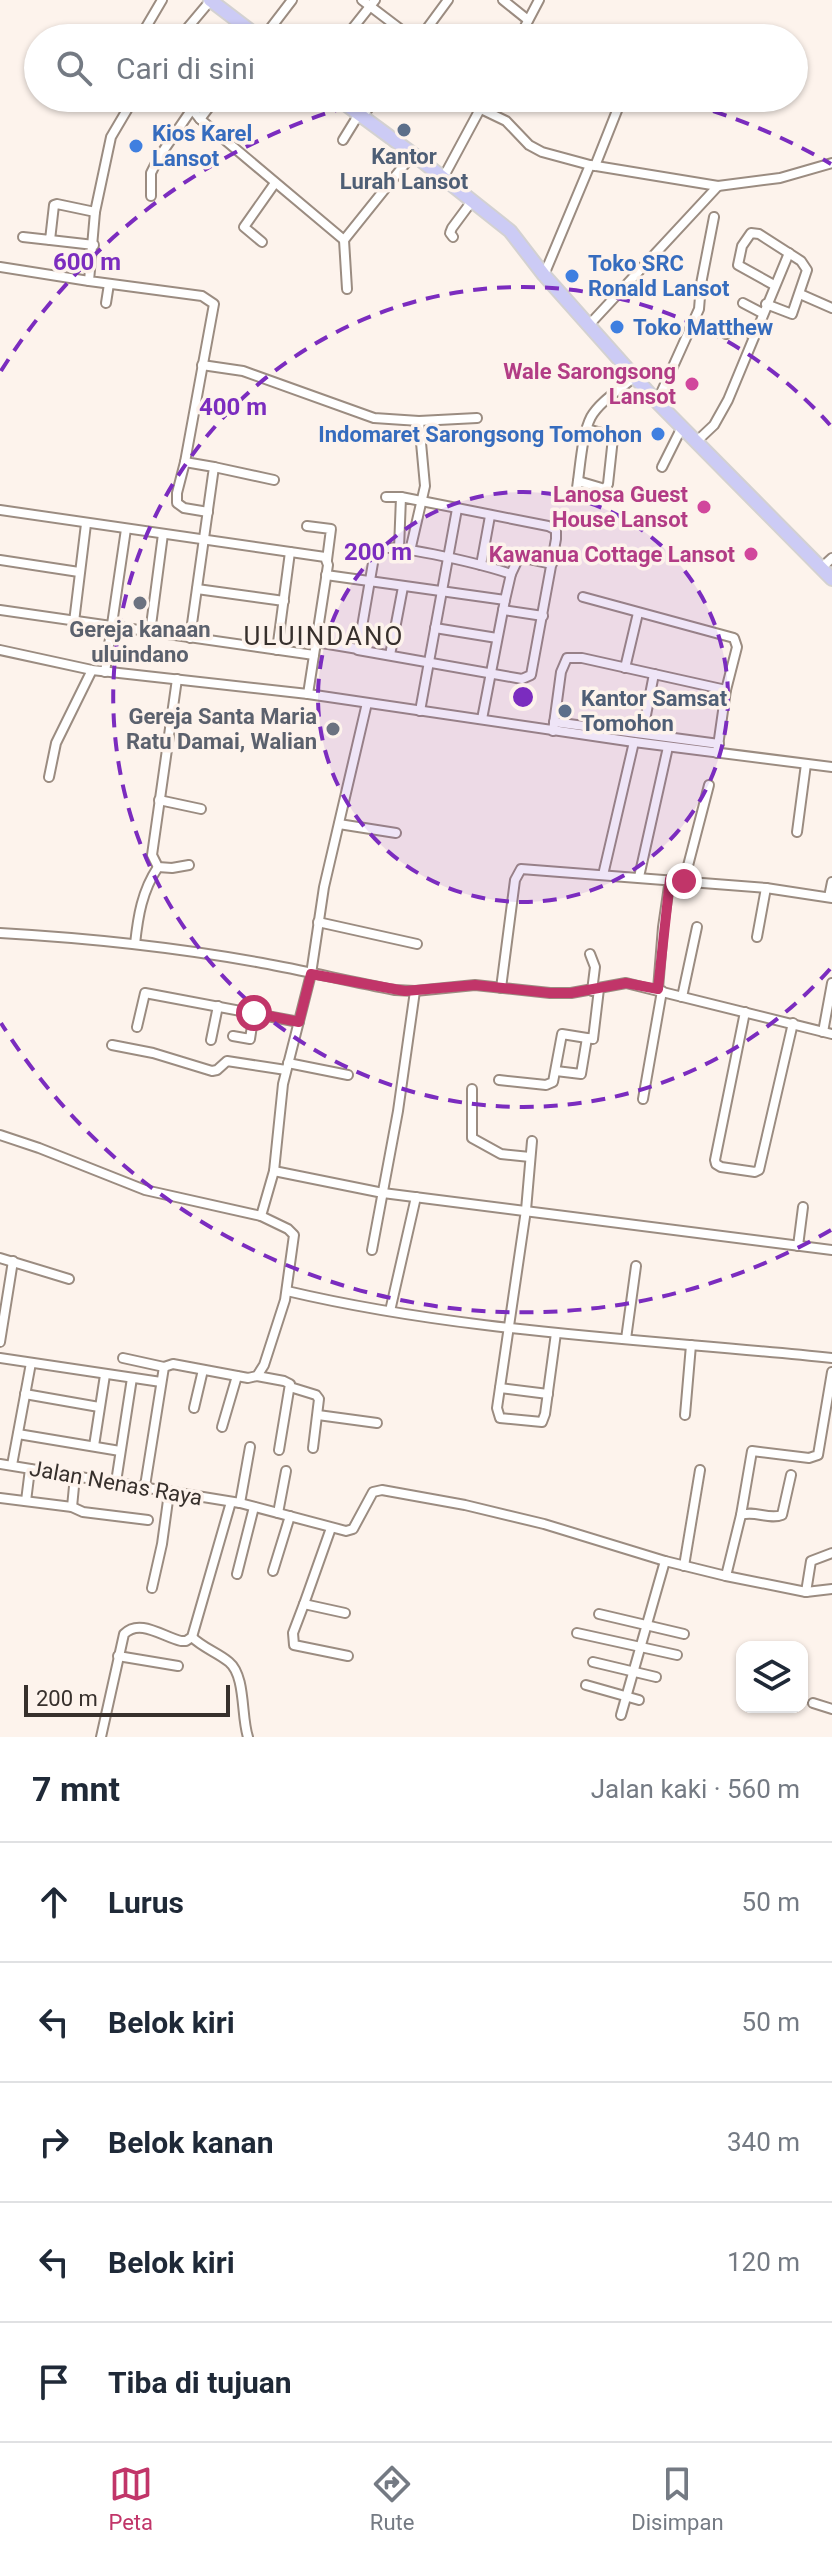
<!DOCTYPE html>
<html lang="id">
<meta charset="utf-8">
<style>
body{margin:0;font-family:Roboto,sans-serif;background:#f6f6f7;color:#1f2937}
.controls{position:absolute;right:24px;bottom:24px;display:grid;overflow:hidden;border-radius:16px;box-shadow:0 2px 6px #0004}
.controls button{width:72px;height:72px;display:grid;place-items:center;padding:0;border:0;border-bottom:2px solid #e0e1e3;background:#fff;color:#1f2937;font:40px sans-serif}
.scale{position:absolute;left:24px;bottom:20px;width:206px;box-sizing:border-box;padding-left:8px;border:4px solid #37302c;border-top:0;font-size:22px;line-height:28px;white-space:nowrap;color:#37302c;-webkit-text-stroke:6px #fdf3ec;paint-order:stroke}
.stop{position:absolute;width:24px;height:24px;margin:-18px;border:6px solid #c13569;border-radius:50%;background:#fff}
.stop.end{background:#c13569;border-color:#fff;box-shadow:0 2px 8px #0008}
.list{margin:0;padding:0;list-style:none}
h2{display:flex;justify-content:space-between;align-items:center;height:104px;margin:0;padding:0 32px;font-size:34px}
h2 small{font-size:26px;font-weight:400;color:#747a83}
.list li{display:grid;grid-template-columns:52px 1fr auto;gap:24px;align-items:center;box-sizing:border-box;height:120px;padding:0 32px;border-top:2px solid #e0e1e3}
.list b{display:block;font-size:30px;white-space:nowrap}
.list em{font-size:26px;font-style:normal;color:#747a83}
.icon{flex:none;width:44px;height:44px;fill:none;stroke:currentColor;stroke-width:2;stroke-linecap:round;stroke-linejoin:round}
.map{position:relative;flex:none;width:832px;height:1737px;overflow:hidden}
.search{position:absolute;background:#fff;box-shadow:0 2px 6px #0004;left:24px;right:24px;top:24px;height:88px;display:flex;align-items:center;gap:20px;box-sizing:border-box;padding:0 28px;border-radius:44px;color:#747a83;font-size:30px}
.sheet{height:704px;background:#fff}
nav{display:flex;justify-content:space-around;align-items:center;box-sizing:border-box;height:112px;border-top:2px solid #e0e1e3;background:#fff;font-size:22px;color:#747a83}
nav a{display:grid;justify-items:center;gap:4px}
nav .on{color:#c13569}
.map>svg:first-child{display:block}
</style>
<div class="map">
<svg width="832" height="1737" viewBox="0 0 832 1737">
<rect width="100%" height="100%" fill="#fdf3ec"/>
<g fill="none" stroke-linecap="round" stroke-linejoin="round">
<defs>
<g id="minor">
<polyline points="362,0 412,38"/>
<polyline points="503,0 528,20"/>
<polyline points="142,34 162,0"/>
<polyline points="179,38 211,0"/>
<polyline points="263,38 292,0"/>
<polyline points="345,38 375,0"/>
<polyline points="420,38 448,0"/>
<polyline points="519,38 539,0"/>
<polyline points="134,98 111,137 95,212 89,281 202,296 214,304 185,462 214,467 190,638"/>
<polyline points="175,98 192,109 200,119 344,240 413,154"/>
<polyline points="481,109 506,121 529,145 542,152 590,165"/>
<polyline points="362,117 376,98"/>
<polyline points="200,119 216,98"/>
<polyline points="343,140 359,114"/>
<polyline points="595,166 622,98"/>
<polyline points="443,178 486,98"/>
<polyline points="151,196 151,173 159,157 192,109"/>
<polyline points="23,237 50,240 54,205 57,204 95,212"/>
<polyline points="453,237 450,233 452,228 472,201"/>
<polyline points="50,240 94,245"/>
<polyline points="344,240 347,289"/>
<polyline points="262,242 244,227 275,183"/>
<polyline points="0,267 89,281"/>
<polyline points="544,275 590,165 718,186"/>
<polyline points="800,294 832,308"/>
<polyline points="106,303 109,284"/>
<polyline points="743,303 762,313"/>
<polyline points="766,304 792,314 807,270 801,261 759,234 751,233 742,246 738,265 774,285"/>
<polyline points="588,326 718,186 780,178 832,163"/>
<polyline points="726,334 733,324 753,335"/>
<polyline points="202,365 243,371 374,418 419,421 477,418"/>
<polyline points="657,402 699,309 701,284 714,217"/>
<polyline points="697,441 714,425 728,400 789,253"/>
<polyline points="185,462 177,493 177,503 184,508 208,512"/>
<polyline points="214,467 274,480"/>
<polyline points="662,467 682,427"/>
<polyline points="578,481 605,489 608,484 613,438 609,435 587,429"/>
<path d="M576,494C580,473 581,436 591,417C600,401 621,389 634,377"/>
<polyline points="386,497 401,497"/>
<polyline points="0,510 325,557 328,565 308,694"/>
<polyline points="307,526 331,529 327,560"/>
<path d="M399,549L401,497L548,526L556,530V539L531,675L522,679L358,650L374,557L378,549C397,543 488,566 511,574L519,557L552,564"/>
<polyline points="410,551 425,486 419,421"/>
<polyline points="0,560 79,572"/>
<polyline points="481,565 490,516"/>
<polyline points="821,568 832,558"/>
<polyline points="326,575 505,600 482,719"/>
<polyline points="197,589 284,601"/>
<polyline points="583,597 734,638 737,647 726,690 717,753"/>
<polyline points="505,600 511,574"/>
<polyline points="0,610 314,655"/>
<polyline points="503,610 543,616"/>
<polyline points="74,622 86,524"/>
<polyline points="435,628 497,638"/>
<polyline points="150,633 163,534"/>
<polyline points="316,642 358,649"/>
<polyline points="0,650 92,670 308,694 634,742 832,767"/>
<polyline points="277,650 290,552"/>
<polyline points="390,655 403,587"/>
<polyline points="625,668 638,613"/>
<polyline points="105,672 126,529"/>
<polyline points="177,679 152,855 158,867 172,868 189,865"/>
<polyline points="420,711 457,509"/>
<polyline points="646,715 654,674"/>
<polyline points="554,722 719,744"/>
<polyline points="553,731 561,672 567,658 582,658 726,690"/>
<polyline points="49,777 56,743 92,670"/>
<polyline points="159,800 201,809"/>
<polyline points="339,824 396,833"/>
<polyline points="797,832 806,764"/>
<polyline points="603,875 634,742"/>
<polyline points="639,877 668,747"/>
<polyline points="684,881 709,785"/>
<polyline points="829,897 832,882"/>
<polyline points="318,922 417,944"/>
<path d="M0,933C88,938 175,947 262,963C307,971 351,982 395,990L415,991L475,985L550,993H571L626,983L832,1034"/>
<polyline points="757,937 766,888"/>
<path d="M135,944C138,916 142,891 158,867"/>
<polyline points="590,954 595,967 592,991"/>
<polyline points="501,988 515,880 521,869 766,888 832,898"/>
<polyline points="658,989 663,927 670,879"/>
<polyline points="682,997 697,927"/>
<polyline points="745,1012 715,1160 716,1164 721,1167 755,1172 759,1170 793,1023"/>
<polyline points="137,1027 145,993 299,1022"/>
<polyline points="823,1032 832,983"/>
<polyline points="233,1036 250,1039 254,1013"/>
<polyline points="211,1040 218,1006"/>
<polyline points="112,1045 153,1053 212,1071 217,1070 227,1061 286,1070"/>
<polyline points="288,1063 348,1075"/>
<polyline points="556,1071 581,1074 587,1038"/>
<polyline points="499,1080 546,1085 553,1082 562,1034 593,1039 599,989"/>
<polyline points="472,1089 472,1138 501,1154 530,1157"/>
<polyline points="643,1099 662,991"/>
<polyline points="0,1135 39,1148 145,1190 261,1216"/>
<polyline points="532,1141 526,1210 497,1408 500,1418 542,1422 545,1414 556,1333"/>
<polyline points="274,1171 383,1193 832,1250"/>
<polyline points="798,1246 803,1207"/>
<polyline points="372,1250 398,1111 415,991"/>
<polyline points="0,1258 69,1279"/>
<path d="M287,1291C465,1333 650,1339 832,1358"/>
<polyline points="390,1311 416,1197"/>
<polyline points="626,1339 636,1266"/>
<polyline points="0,1342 13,1261"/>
<polyline points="0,1358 161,1382"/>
<polyline points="123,1358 164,1367"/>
<polyline points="257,1376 284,1381 290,1384 279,1450"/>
<polyline points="290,1387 316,1395 319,1399 313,1448"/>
<polyline points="500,1388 548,1394"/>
<polyline points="25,1394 99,1407"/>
<polyline points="194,1408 203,1370"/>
<polyline points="318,1415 377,1423"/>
<polyline points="685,1415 691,1345"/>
<polyline points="222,1427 237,1376"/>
<polyline points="18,1434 120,1451"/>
<polyline points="94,1446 105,1375"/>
<polyline points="0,1464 240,1503 346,1531 353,1529 373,1492 382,1490 465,1505 544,1524 665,1561 726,1576 806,1592 832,1589"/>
<polyline points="12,1465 31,1363"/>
<polyline points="116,1482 132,1378"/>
<polyline points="145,1486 164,1367 173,1364 248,1378 257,1376 264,1365 285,1300 294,1235 288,1229 261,1216 274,1171 283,1084 311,974 324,887 367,703"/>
<polyline points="0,1498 72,1507 83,1512 148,1520"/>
<polyline points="26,1501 30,1469"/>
<polyline points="240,1503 250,1447"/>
<polyline points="72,1507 75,1476"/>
<polyline points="278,1513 286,1471"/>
<polyline points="741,1515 752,1451 809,1458 818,1455 832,1372"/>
<polyline points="331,1528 304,1604 345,1613"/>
<polyline points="684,1566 700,1470"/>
<polyline points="273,1571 290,1516"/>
<polyline points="237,1574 254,1507"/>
<path d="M726,1576L741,1515C754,1510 769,1520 782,1515L791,1475"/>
<polyline points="152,1588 162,1544 169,1493"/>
<polyline points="806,1592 811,1561 832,1553"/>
<polyline points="304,1604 293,1633 294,1645 348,1656"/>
<polyline points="599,1614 684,1634"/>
<polyline points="577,1633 677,1655"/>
<path d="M192,1637C203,1648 217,1652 229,1662C246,1676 241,1717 248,1737"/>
<polyline points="118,1656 178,1666"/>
<polyline points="593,1662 656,1677"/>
<polyline points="586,1685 639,1700"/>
<polyline points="813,1703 832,1709"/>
<polyline points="621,1715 665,1561"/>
<path d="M101,1737L124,1634C140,1618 163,1637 181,1641H186L192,1637L231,1502"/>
</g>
<g id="highway">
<polyline points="210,0 260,38"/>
<polyline points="337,98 413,154 510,231 544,275 657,402 832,579"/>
</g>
</defs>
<use href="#minor" stroke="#9b8c81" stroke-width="12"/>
<use href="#highway" stroke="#d3d1d1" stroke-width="16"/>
<use href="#minor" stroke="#fff" stroke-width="8"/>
<use href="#highway" stroke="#cccbf5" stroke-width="12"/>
</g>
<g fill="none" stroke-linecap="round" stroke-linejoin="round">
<polyline stroke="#c13569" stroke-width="10" points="254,1013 299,1022 311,974 405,991 475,985 550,993 571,993 626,983 658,989 670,879 684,881"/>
</g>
<circle cx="523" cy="697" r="205" fill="#7b2cbf" fill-opacity=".12"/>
<g fill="none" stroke="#7b2cbf" stroke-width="4" stroke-dasharray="14 10">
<circle cx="523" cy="697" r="205"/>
<path d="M830 969A410 410 0 1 1 830 425"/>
<path d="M831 1230A616 616 0 0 1 1 1023M1 371A616 616 0 0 1 379 98M667 98A616 616 0 0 1 831 164"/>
</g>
<g fill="#5c6f8a" stroke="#fdf3ec" stroke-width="3">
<circle cx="404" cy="130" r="8"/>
<circle cx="565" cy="711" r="8"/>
</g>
<g fill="#3f7fe0" stroke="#fdf3ec" stroke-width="3">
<circle cx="136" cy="146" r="8"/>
<circle cx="572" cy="276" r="8"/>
<circle cx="617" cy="327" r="8"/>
<circle cx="658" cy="434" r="8"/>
</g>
<g fill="#d1479c" stroke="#fdf3ec" stroke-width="3">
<circle cx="692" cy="384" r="8"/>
<circle cx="704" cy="507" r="8"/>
<circle cx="751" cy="554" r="8"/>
</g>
<g fill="#6b7280" stroke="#fdf3ec" stroke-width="3">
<circle cx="140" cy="603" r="8"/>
<circle cx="333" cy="729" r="8"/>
</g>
<g text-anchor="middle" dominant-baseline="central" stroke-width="7" stroke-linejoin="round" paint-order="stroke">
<g font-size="22" font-weight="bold" fill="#366cbe" stroke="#fdf3ec" text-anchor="start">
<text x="152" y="133">Kios Karel<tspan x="152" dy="25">Lansot</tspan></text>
<text x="588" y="263">Toko SRC<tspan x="588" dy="25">Ronald Lansot</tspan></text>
<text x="633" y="327">Toko Matthew</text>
<text x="642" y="434" text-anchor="end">Indomaret Sarongsong Tomohon</text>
</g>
<g font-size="22" font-weight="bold" fill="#4e5e75" stroke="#fdf3ec">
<text x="404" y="156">Kantor<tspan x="404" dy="25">Lurah Lansot</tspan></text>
<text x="581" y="698" text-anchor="start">Kantor Samsat<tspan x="581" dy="25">Tomohon</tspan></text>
</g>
<g font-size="22" font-weight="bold" fill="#b23c85" stroke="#fdf3ec" text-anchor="end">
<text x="676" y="371">Wale Sarongsong<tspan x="676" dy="25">Lansot</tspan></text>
<text x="688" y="494">Lanosa Guest<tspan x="688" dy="25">House Lansot</tspan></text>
<text x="735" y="554">Kawanua Cottage Lansot</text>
</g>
<g font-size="22" font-weight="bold" fill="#5b616d" stroke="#fdf3ec">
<text x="140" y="629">Gereja kanaan<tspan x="140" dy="25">uluindano</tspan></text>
<text x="317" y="716" text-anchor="end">Gereja Santa Maria<tspan x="317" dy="25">Ratu Damai, Walian</tspan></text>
</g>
<g font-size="22" fill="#37302c" stroke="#fdf3ec">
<text transform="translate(116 1483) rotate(10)">Jalan Nenas Raya</text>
</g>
<g font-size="26" letter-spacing="2" fill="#37302c" stroke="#fdf3ec">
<text x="324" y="636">ULUINDANO</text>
</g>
</g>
<circle cx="523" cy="697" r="12" fill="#7b2cbf" stroke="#fdf3ec" stroke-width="4"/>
<g font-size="24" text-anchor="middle" font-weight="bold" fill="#7b2cbf" stroke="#fdf3ec" stroke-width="7" stroke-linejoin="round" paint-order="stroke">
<text x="87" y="270">600 m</text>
<text x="233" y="415">400 m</text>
<text x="378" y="560">200 m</text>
</g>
</svg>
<div class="controls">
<button><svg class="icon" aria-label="layers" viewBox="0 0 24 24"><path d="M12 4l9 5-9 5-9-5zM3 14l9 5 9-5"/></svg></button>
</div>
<div class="scale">200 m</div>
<div class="stop" style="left:254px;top:1013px"></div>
<div class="stop end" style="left:684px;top:881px"></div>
<div class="search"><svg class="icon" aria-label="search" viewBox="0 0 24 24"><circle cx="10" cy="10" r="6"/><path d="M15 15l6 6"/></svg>Cari di sini</div>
</div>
<section class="sheet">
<h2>7 mnt<small>Jalan kaki · 560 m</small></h2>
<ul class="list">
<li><svg class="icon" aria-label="ahead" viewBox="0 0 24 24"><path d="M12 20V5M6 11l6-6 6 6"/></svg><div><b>Lurus</b></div><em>50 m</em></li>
<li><svg class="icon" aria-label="left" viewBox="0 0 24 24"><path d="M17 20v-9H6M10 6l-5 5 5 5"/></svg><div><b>Belok kiri</b></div><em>50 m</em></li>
<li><svg class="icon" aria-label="right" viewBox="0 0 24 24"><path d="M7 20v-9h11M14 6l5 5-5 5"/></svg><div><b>Belok kanan</b></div><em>340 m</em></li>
<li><svg class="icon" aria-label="left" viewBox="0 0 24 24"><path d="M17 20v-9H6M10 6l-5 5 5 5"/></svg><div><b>Belok kiri</b></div><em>120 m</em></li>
<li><svg class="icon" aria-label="arrive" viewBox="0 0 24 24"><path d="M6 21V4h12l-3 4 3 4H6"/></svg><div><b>Tiba di tujuan</b></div></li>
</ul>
</section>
<nav>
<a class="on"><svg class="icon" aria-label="map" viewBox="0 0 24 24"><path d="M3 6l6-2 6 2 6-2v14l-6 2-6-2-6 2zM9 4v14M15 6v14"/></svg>Peta</a>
<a><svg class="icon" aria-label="directions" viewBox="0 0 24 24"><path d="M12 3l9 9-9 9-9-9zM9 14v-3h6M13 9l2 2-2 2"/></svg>Rute</a>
<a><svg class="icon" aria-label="saved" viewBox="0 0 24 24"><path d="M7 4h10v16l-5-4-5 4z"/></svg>Disimpan</a>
</nav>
